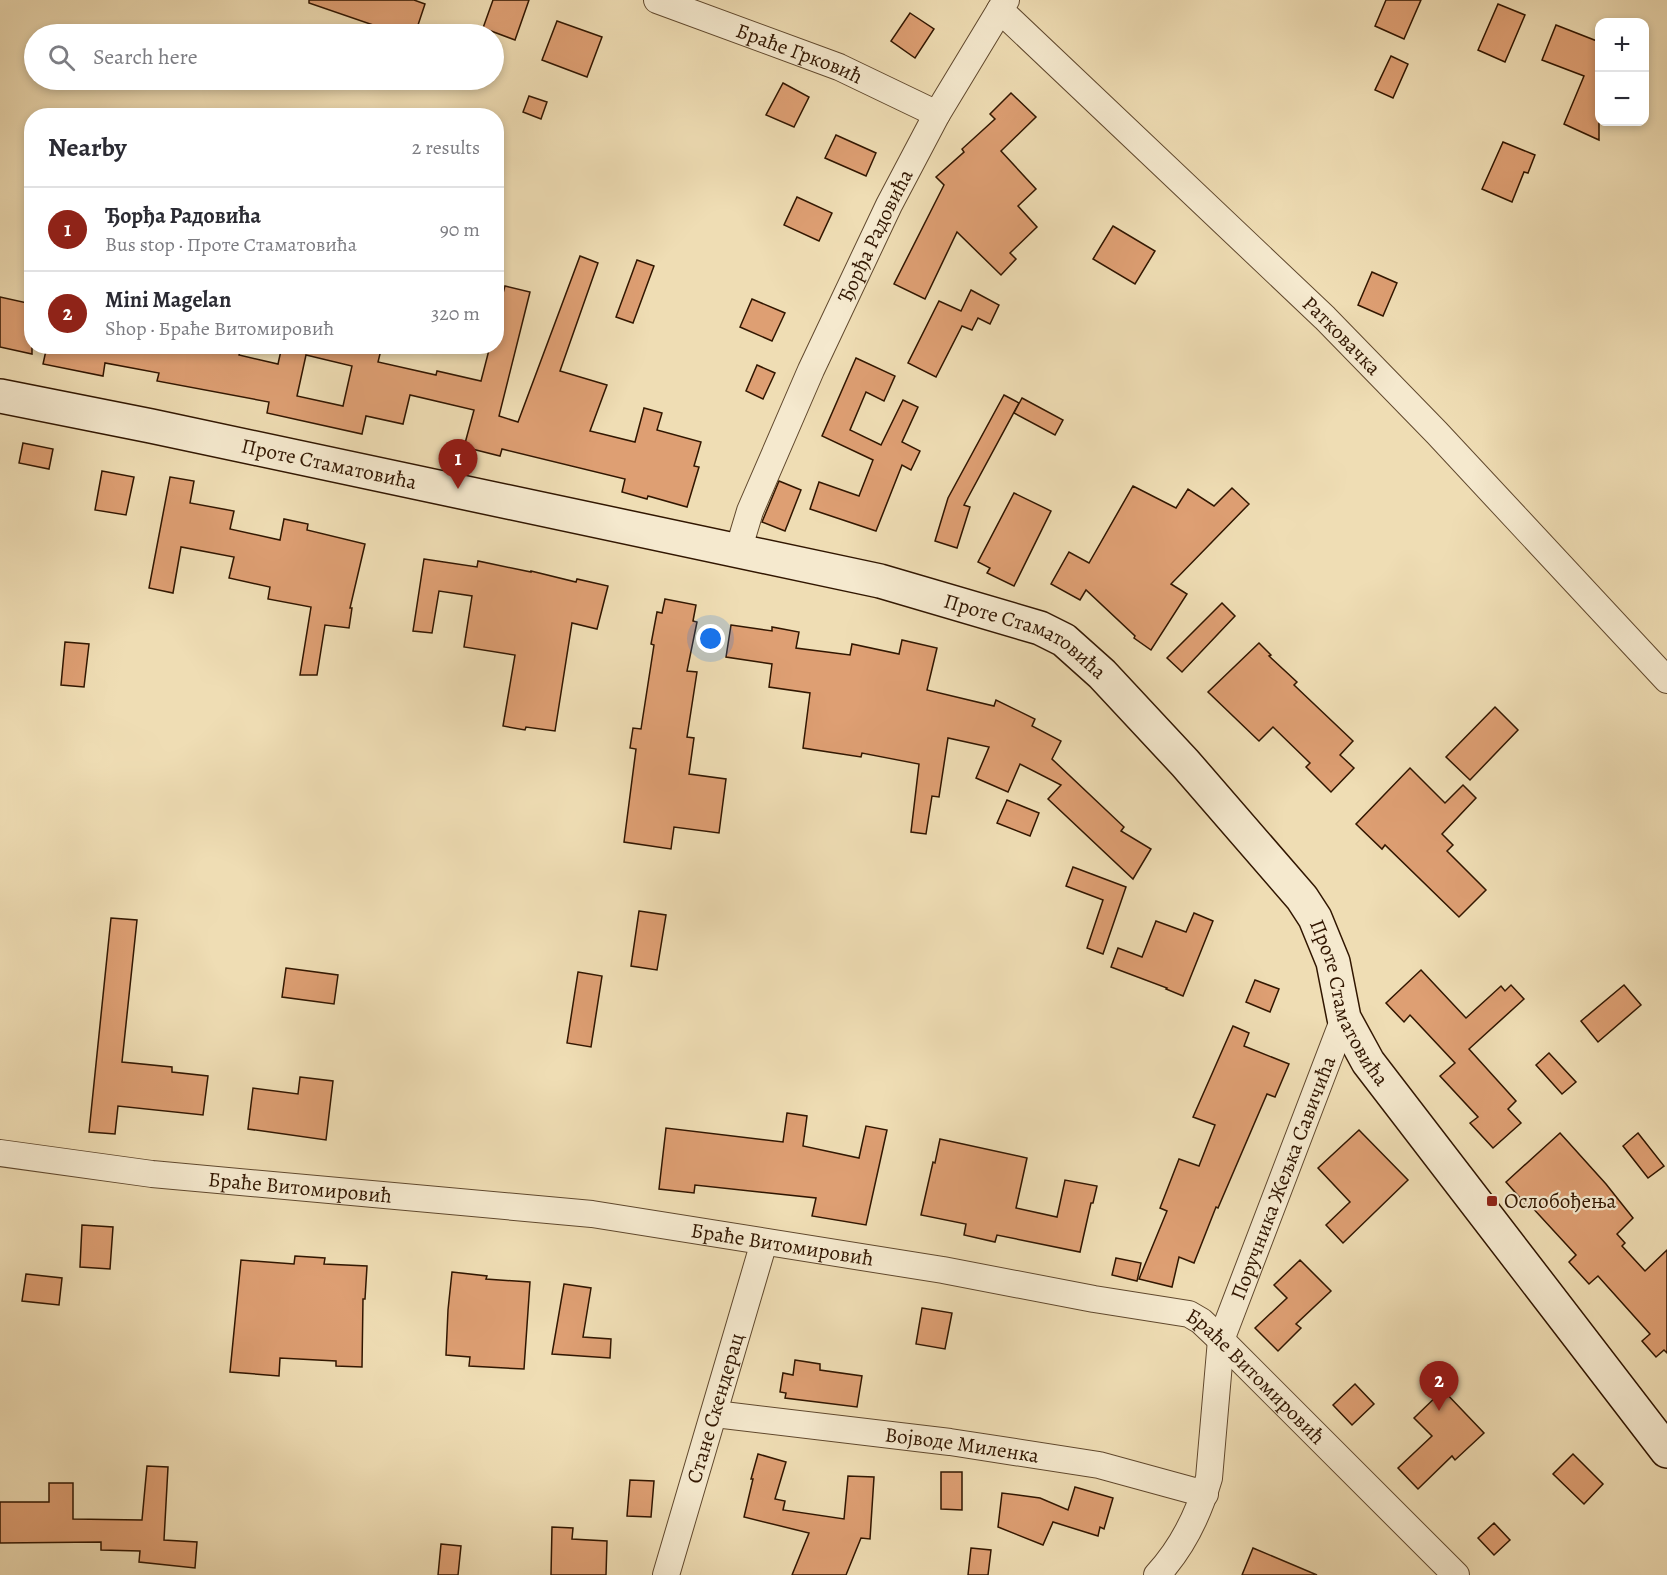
<!DOCTYPE html>
<meta charset="utf-8">
<style>
body{margin:0;font-family:Alegreya,serif;background:#f7f7f7;color:#2b2b33}
.controls{position:absolute;right:18px;top:18px;display:grid;overflow:hidden;border-radius:12px;box-shadow:0 3px 9px #0003}
.controls button{width:54px;height:54px;display:grid;place-items:center;padding:0;border:0;border-bottom:2px solid #e1e1e2;background:#fff;color:#2b2b33;font:30px sans-serif}
.you{position:absolute;left:711px;top:639px;width:21px;height:21px;margin:-15px;border:4px solid #fff;border-radius:50%;background:#1a73e8;box-shadow:0 0 0 9px #1a73e833}
.badge{display:grid;place-items:center;width:39px;height:39px;border-radius:50%;background:#8f2418;color:#fff;font-size:20px;font-weight:700}
.pin{position:absolute;translate:-50% -50px;filter:drop-shadow(0 2px 3px #0008)}
.pin::after{content:'';position:absolute;top:32px;width:21px;height:18px;background:inherit;clip-path:polygon(0 0,100% 0,50% 100%)}
.list{margin:0;padding:0;list-style:none}
h2{display:flex;justify-content:space-between;align-items:center;height:78px;margin:0;padding:0 24px;font-size:26px}
h2 small{font-size:20px;font-weight:400;color:#7c7c81}
.list li{display:grid;grid-template-columns:39px 1fr auto;gap:18px;align-items:center;box-sizing:border-box;height:84px;padding:0 24px;border-top:2px solid #e1e1e2}
.list b{display:block;font-size:22px;white-space:nowrap}
.list p{margin:0;font-size:20px;white-space:nowrap;color:#7c7c81}
.list em{font-size:20px;font-style:normal;color:#7c7c81}
.icon{flex:none;width:33px;height:33px;fill:none;stroke:currentColor;stroke-width:2;stroke-linecap:round;stroke-linejoin:round}
.map{position:relative;flex:none;width:1667px;height:1575px;overflow:hidden}
.search{position:absolute;background:#fff;box-shadow:0 3px 9px #0003;left:24px;top:24px;width:480px;height:66px;display:flex;align-items:center;gap:15px;box-sizing:border-box;padding:0 21px;border-radius:33px;color:#7c7c81;font-size:22px}
.panel{position:absolute;background:#fff;box-shadow:0 3px 9px #0003;left:24px;top:108px;width:480px;height:246px;border-radius:24px}
.map>svg:first-child{display:block}
</style>
<div class="map">
<svg width="1667" height="1575" viewBox="0 0 1667 1575">
<rect width="100%" height="100%" fill="#efddb4"/>
<filter id="stains"><feTurbulence type="fractalNoise" baseFrequency=".00333" numOctaves="4"/><feColorMatrix values="0 0 0 0 .2 0 0 0 0 .09 0 0 0 0 .02 0 0 0 .5 -.17"/></filter>
<radialGradient id="worn" r=".72"><stop offset=".6" stop-color="#630" stop-opacity="0"/><stop offset="1" stop-color="#630" stop-opacity=".3"/></radialGradient>
<g fill="#de9f73" stroke="#311600" stroke-width="1.5" fill-rule="evenodd">
<polygon points="309,0 414,0 425,4 415,34 377,34 379,27 309,3"/>
<polygon points="493,0 529,0 515,40 483,28"/>
<polygon points="1386,0 1421,0 1404,39 1375,26"/>
<polygon points="1498,4 1525,15 1505,62 1478,50"/>
<polygon points="910,13 934,29 915,58 891,41"/>
<polygon points="557,21 602,37 587,77 542,60"/>
<polygon points="1556,25 1597,41 1599,39 1599,140 1564,124 1584,76 1542,60"/>
<polygon points="1391,56 1408,64 1393,98 1375,90"/>
<polygon points="783,83 809,97 794,127 766,115"/>
<polygon points="1011,93 1036,117 1001,151 1036,189 1018,206 1037,227 1010,253 1016,259 1001,275 957,232 925,299 894,284 944,185 936,177 964,152 962,149 995,119 990,114"/>
<polygon points="529,96 547,102 541,119 523,112"/>
<polygon points="836,135 876,153 866,176 825,158"/>
<polygon points="1503,142 1535,155 1528,173 1524,172 1512,202 1482,189"/>
<polygon points="797,197 832,213 819,241 784,225"/>
<polygon points="1113,226 1155,251 1135,284 1093,259"/>
<path d="M580,256L598,263L560,371L607,385L590,431L635,442L644,408L662,413L657,430L701,442L694,466L699,467L687,507L648,496L647,499L622,492L625,479L502,449L500,456L464,447L474,410L410,395L403,424L366,416L362,434L267,413L269,402L157,381L159,373L105,363L103,376L43,364L47,346H230L241,349L239,355L278,364L282,346H382L378,362L436,375L437,371L481,381L490,346H496V319L505,286L530,292L499,416L518,422ZM306,355L352,366L343,406L297,396Z"/>
<polygon points="637,260 654,266 633,323 616,317"/>
<polygon points="1372,272 1397,283 1383,316 1358,305"/>
<polygon points="971,290 999,305 990,324 978,318 972,330 962,326 936,377 908,363 939,301 961,311"/>
<polygon points="0,297 32,304 32,354 0,347"/>
<polygon points="752,299 785,313 772,341 740,327"/>
<polygon points="856,358 895,376 884,401 866,392 850,430 881,445 903,400 918,407 902,442 920,451 911,470 902,465 876,531 810,509 819,482 859,496 873,460 822,436"/>
<polygon points="757,365 775,373 763,399 746,391"/>
<polygon points="1004,395 1019,403 964,505 970,507 957,548 935,541 948,498"/>
<polygon points="1022,398 1063,420 1055,435 1014,413"/>
<polygon points="23,443 53,449 49,469 19,463"/>
<polygon points="102,471 134,477 126,515 95,510"/>
<polygon points="170,477 194,481 190,503 234,511 230,529 280,540 284,519 308,524 307,530 365,544 350,608 352,608 349,628 325,625 317,675 300,675 311,607 268,599 270,587 229,578 234,557 181,547 173,593 149,588"/>
<polygon points="779,481 801,490 785,531 762,522"/>
<polygon points="1133,486 1176,508 1188,489 1214,506 1232,488 1249,504 1171,584 1187,594 1151,650 1134,638 1135,636 1086,590 1080,600 1051,584 1069,552 1089,563"/>
<polygon points="1014,493 1051,511 1014,586 987,573 990,568 978,562"/>
<polygon points="424,559 477,567 478,561 531,572 531,571 576,582 577,579 608,586 597,629 572,623 555,731 526,727 525,730 503,726 515,655 464,647 472,596 439,591 432,633 413,631"/>
<polygon points="665,599 696,605 693,621 697,622 687,671 697,672 687,737 694,738 689,774 726,779 719,833 674,827 671,849 624,842 636,749 630,748 633,728 641,729 654,645 651,644 657,612 662,613"/>
<polygon points="1222,603 1235,616 1182,672 1167,658"/>
<polygon points="731,625 772,631 772,627 799,632 796,648 850,655 852,644 899,654 902,640 937,648 927,690 994,706 996,700 1035,719 1032,726 1061,741 1052,759 1124,827 1121,831 1151,849 1133,879 1048,799 1061,785 1020,764 1008,792 976,778 989,747 948,738 939,797 932,796 926,834 911,832 919,764 862,753 861,757 803,748 810,693 769,687 772,664 726,657"/>
<polygon points="65,642 89,644 84,687 61,685"/>
<polygon points="1259,643 1271,655 1269,656 1297,682 1294,685 1353,741 1340,755 1354,768 1331,792 1306,767 1310,763 1273,727 1259,741 1208,692"/>
<polygon points="1495,707 1518,730 1470,780 1446,757"/>
<polygon points="1410,768 1445,803 1463,785 1476,798 1442,834 1453,845 1447,851 1486,890 1459,917 1385,845 1382,849 1356,824"/>
<polygon points="1007,800 1039,813 1030,836 997,823"/>
<polygon points="1073,867 1126,887 1103,954 1087,948 1103,900 1066,886"/>
<polygon points="639,911 666,915 657,970 631,966"/>
<polygon points="1194,913 1213,921 1183,996 1166,989 1167,988 1111,967 1118,948 1142,957 1156,921 1186,932"/>
<polygon points="111,918 137,920 122,1062 172,1067 172,1072 208,1076 203,1115 118,1106 115,1134 89,1132"/>
<polygon points="286,968 338,975 334,1004 282,997"/>
<polygon points="1421,970 1466,1018 1501,986 1505,991 1511,985 1524,999 1469,1049 1516,1101 1508,1109 1521,1123 1493,1148 1470,1123 1478,1117 1440,1076 1455,1063 1410,1015 1404,1022 1386,1003"/>
<polygon points="578,972 602,976 591,1047 567,1043"/>
<polygon points="1255,980 1279,989 1270,1012 1246,1002"/>
<polygon points="1624,985 1641,1005 1598,1042 1581,1021"/>
<polygon points="1233,1026 1249,1033 1244,1046 1289,1064 1275,1097 1267,1094 1218,1208 1216,1207 1194,1263 1179,1257 1172,1287 1139,1279 1167,1211 1160,1208 1179,1159 1199,1166 1215,1125 1193,1117"/>
<polygon points="1549,1053 1576,1082 1562,1094 1536,1065"/>
<polygon points="300,1077 333,1081 326,1140 248,1129 253,1088 298,1094"/>
<polygon points="787,1113 807,1116 803,1146 859,1158 866,1126 887,1130 866,1225 812,1216 816,1198 695,1185 694,1193 659,1189 666,1128 783,1142"/>
<polygon points="1359,1130 1408,1180 1343,1243 1326,1225 1350,1202 1318,1168"/>
<polygon points="1560,1133 1606,1184 1633,1218 1617,1234 1625,1243 1622,1246 1645,1271 1667,1250 1667,1353 1664,1350 1656,1357 1642,1341 1650,1334 1598,1276 1589,1284 1569,1262 1576,1255 1530,1205 1528,1207 1506,1182"/>
<polygon points="1638,1133 1664,1166 1648,1178 1623,1146"/>
<polygon points="940,1139 1027,1158 1016,1208 1057,1217 1065,1180 1097,1186 1093,1203 1091,1203 1080,1252 997,1235 995,1242 964,1235 966,1224 921,1215 933,1162 935,1163"/>
<polygon points="82,1225 113,1227 110,1269 80,1267"/>
<polygon points="295,1256 325,1258 324,1264 367,1266 365,1299 363,1299 362,1367 336,1366 336,1361 280,1358 279,1376 230,1372 241,1260 294,1264"/>
<polygon points="1116,1258 1141,1263 1137,1281 1112,1275"/>
<polygon points="1300,1260 1331,1291 1296,1324 1301,1328 1278,1351 1255,1328 1287,1298 1274,1285"/>
<polygon points="452,1272 487,1276 486,1279 530,1282 524,1369 469,1366 470,1357 446,1355 448,1310"/>
<polygon points="26,1274 62,1278 59,1305 22,1301"/>
<polygon points="564,1284 591,1288 583,1337 611,1339 610,1358 552,1354"/>
<polygon points="922,1308 952,1313 945,1349 916,1344"/>
<polygon points="795,1360 820,1364 820,1370 862,1376 857,1407 785,1398 786,1393 780,1392 783,1373 793,1375"/>
<polygon points="1355,1384 1374,1404 1352,1425 1333,1405"/>
<polygon points="1443,1390 1484,1433 1455,1460 1452,1456 1418,1489 1398,1468 1432,1436 1414,1418"/>
<polygon points="758,1454 786,1462 775,1499 785,1501 783,1510 844,1519 848,1476 874,1477 870,1539 861,1538 846,1575 792,1575 809,1533 744,1517 753,1479 751,1479"/>
<polygon points="1573,1454 1603,1484 1584,1504 1553,1474"/>
<polygon points="147,1466 168,1467 164,1540 197,1542 195,1568 139,1562 140,1551 101,1550 101,1542 0,1543 0,1502 49,1502 49,1483 73,1483 73,1519 142,1520"/>
<polygon points="941,1472 962,1472 962,1510 941,1509"/>
<polygon points="630,1480 654,1481 651,1517 627,1516"/>
<polygon points="1075,1487 1113,1498 1104,1529 1100,1527 1098,1536 1053,1522 1043,1545 998,1527 1002,1493 1040,1498 1068,1510"/>
<polygon points="1494,1523 1510,1540 1494,1555 1478,1538"/>
<polygon points="552,1527 573,1528 572,1539 607,1541 606,1575 551,1575"/>
<polygon points="441,1544 461,1546 458,1575 438,1575"/>
<polygon points="971,1548 991,1550 988,1575 968,1575"/>
<polygon points="1253,1548 1317,1575 1242,1575"/>
</g>
<g fill="none" stroke-linecap="round" stroke-linejoin="round">
<defs>
<g id="street">
<path id="s1" d="M657,0L839,67L937,114"/>
<path id="s2" d="M1000,10L1325,318L1437,433L1667,680"/>
<path id="s3" d="M738,551L750,511L811,370L889,205L937,114L1006,0"/>
<path id="s4" d="M0,1153L152,1174L592,1214L943,1270L1094,1299L1189,1314L1201,1321L1221,1340L1456,1575"/>
<path id="s5" d="M715,1414L950,1442L1099,1465L1205,1494"/>
<path id="s6" d="M666,1575L764,1242"/>
<path id="s7" d="M1157,1575C1182,1548 1199,1513 1209,1478L1221,1340L1344,1018"/>
</g>
<g id="secondary">
<path id="s8" d="M0,396L151,426L880,581L1040,628L1064,640L1102,674L1185,763L1302,898L1315,918L1333,962L1344,1018L1368,1062L1667,1451"/>
</g>
</defs>
<use href="#street" stroke="#60482d" stroke-width="28"/>
<use href="#secondary" stroke="#311600" stroke-width="36"/>
<use href="#street" stroke="#f5e9ce" stroke-width="26"/>
<use href="#secondary" stroke="#f5e9ce" stroke-width="33"/>
</g>
<rect fill="#8f2418" stroke="#f5e9ce" stroke-width="2" x="1486" y="1195" width="12" height="12" rx="3"/>
<g text-anchor="middle" dominant-baseline="central" stroke-width="4.5" stroke-linejoin="round" paint-order="stroke">
<g font-size="21" fill="#311600" stroke="#f5e9ce">
<text stroke="none"><textPath href="#s1" startOffset="152">Браће Грковић</textPath></text>
<text stroke="none"><textPath href="#s3" startOffset="344">Ђорђа Радовића</textPath></text>
<text stroke="none"><textPath href="#s2" startOffset="472">Ратковачка</textPath></text>
<text stroke="none"><textPath href="#s8" startOffset="336">Проте Стаматовића</textPath></text>
<text stroke="none"><textPath href="#s8" startOffset="1056">Проте Стаматовића</textPath></text>
<text stroke="none"><textPath href="#s8" startOffset="1560">Проте Стаматовића</textPath></text>
<text stroke="none"><textPath href="#s7" startOffset="423">Поручника Жељка Савичића</textPath></text>
<text stroke="none"><textPath href="#s4" startOffset="302">Браће Витомировић</textPath></text>
<text stroke="none"><textPath href="#s4" startOffset="788">Браће Витомировић</textPath></text>
<text stroke="none"><textPath href="#s4" startOffset="1292">Браће Витомировић</textPath></text>
<text stroke="none"><textPath href="#s6" startOffset="174">Стане Скендерац</textPath></text>
<text stroke="none"><textPath href="#s5" startOffset="249">Војводе Миленка</textPath></text>
</g>
<g font-size="21" fill="#311600" stroke="#f5e9ce" text-anchor="start">
<text x="1504" y="1201">Ослобођења</text>
</g>
</g>
<rect width="100%" height="100%" filter="url(#stains)"/>
<rect width="100%" height="100%" fill="url(#worn)"/>
</svg>
<div class="controls">
<button>+</button>
<button>−</button>
</div>
<div class="you"></div>
<div class="pin badge" style="left:458px;top:489px">1</div>
<div class="pin badge" style="left:1439px;top:1411px">2</div>
<div class="search"><svg class="icon" aria-label="search" viewBox="0 0 24 24"><circle cx="10" cy="10" r="6"/><path d="M15 15l6 6"/></svg>Search here</div>
<section class="panel">
<h2>Nearby<small>2 results</small></h2>
<ul class="list">
<li><span class="badge">1</span><div><b>Ђорђа Радовића</b><p>Bus stop · Проте Стаматовића</p></div><em>90 m</em></li>
<li><span class="badge">2</span><div><b>Mini Magelan</b><p>Shop · Браће Витомировић</p></div><em>320 m</em></li>
</ul>
</section>
</div>
